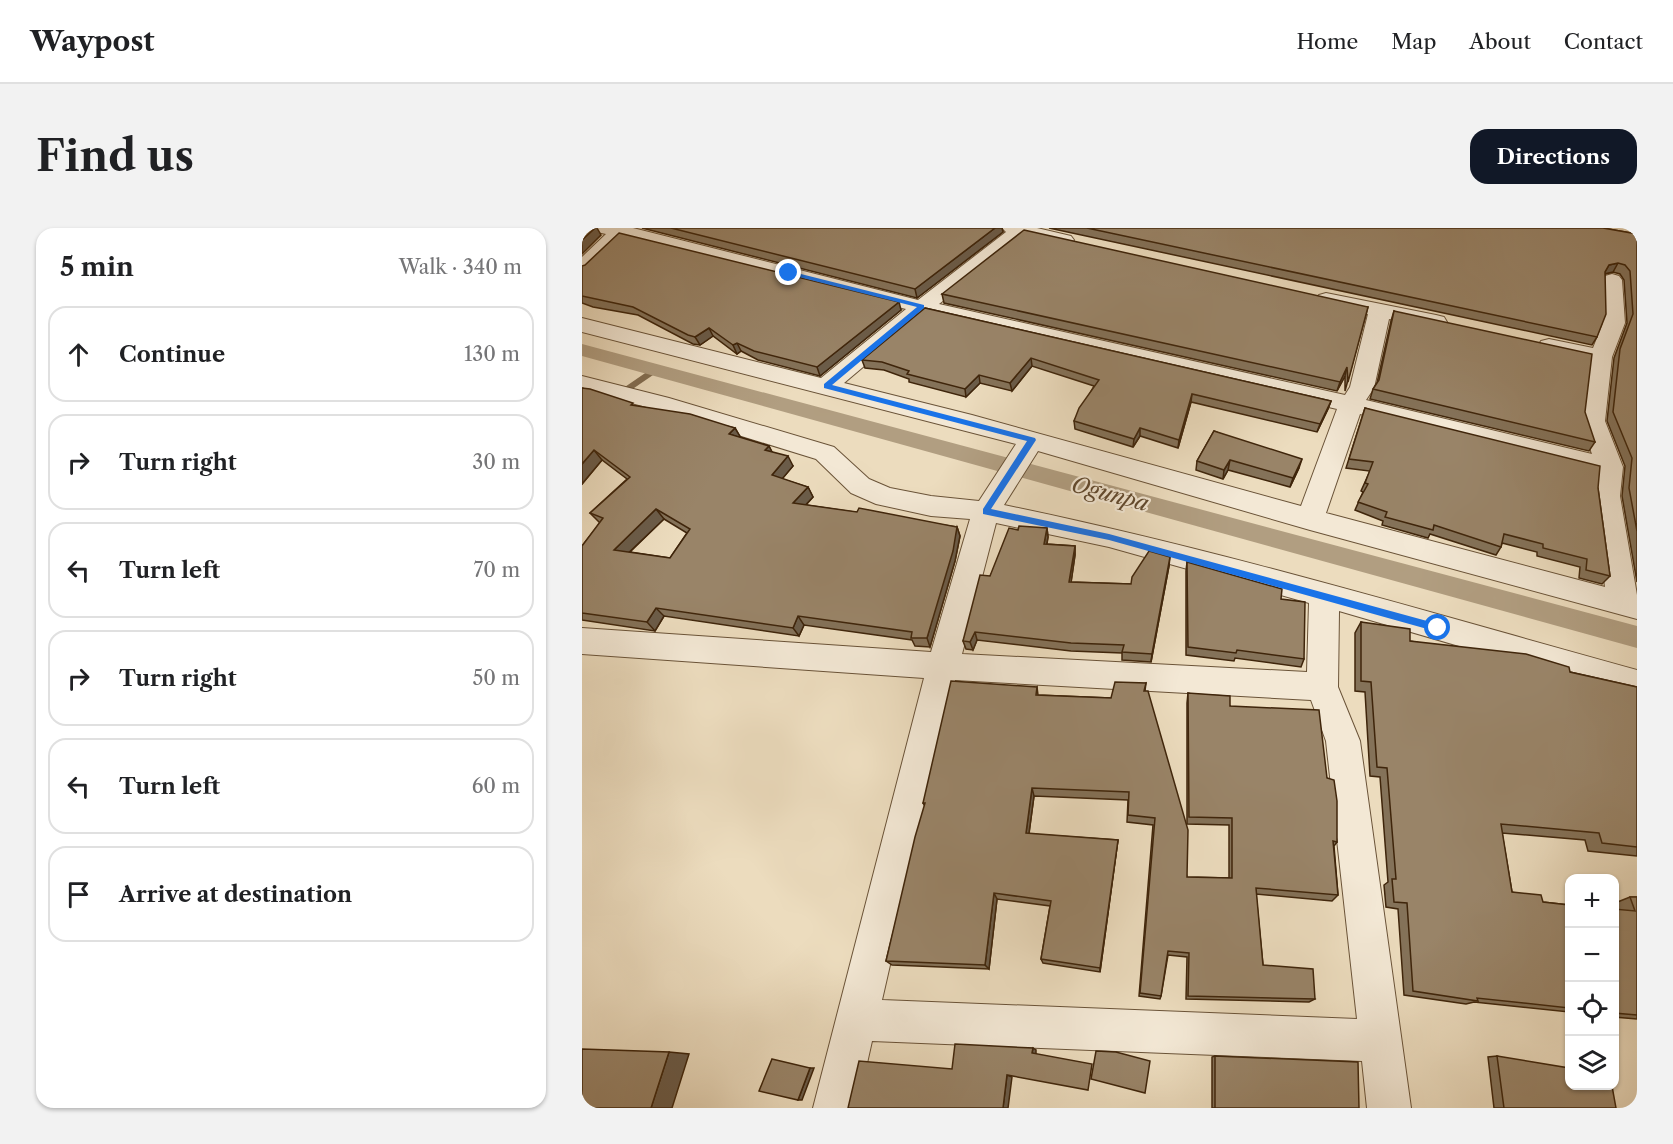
<!DOCTYPE html>
<meta charset="utf-8">
<style>
body{margin:0;font-family:"Libre Caslon Text",serif;background:#f2f2f2;color:#202124}
.controls{position:absolute;right:18px;bottom:18px;display:grid;overflow:hidden;border-radius:12px;box-shadow:0 2px 4px #0004}
.controls button{width:54px;height:54px;display:grid;place-items:center;padding:0;border:0;border-bottom:2px solid #e0e0e0;background:#fff;color:#202124;font:30px sans-serif}
.stop{position:absolute;width:18px;height:18px;margin:-14px;border:4px solid #1a73e8;border-radius:50%;background:#fff}
.stop.end{background:#1a73e8;border-color:#fff;box-shadow:0 2px 6px #0008}
.list{margin:0;padding:0;list-style:none}
h2{display:flex;justify-content:space-between;align-items:center;height:78px;margin:0;padding:0 24px;font-size:26px}
h2 small{font-size:20px;font-weight:400;color:#757577}
.list li{display:grid;grid-template-columns:39px 1fr auto;gap:18px;align-items:center;box-sizing:border-box;height:96px;margin:0 12px 12px;padding:0 12px;border:2px solid #e0e0e0;border-radius:18px}
.list b{display:block;font-size:22px;white-space:nowrap}
.list em{font-size:20px;font-style:normal;color:#757577}
.icon{flex:none;width:33px;height:33px;fill:none;stroke:currentColor;stroke-width:2;stroke-linecap:round;stroke-linejoin:round}
.map{position:relative;flex:none;width:1055px;height:880px;overflow:hidden;border-radius:18px}
header{display:flex;align-items:center;gap:36px;box-sizing:border-box;height:84px;padding:0 30px;background:#fff;border-bottom:2px solid #e0e0e0}
header strong{font-size:28px}
nav{display:flex;gap:33px;margin-inline-start:auto;font-size:21px}
.intro{display:flex;align-items:center;justify-content:space-between;box-sizing:border-box;height:144px;padding:0 36px}
h1{margin:0;font-size:42px}
.button{padding:15px 27px;border-radius:18px;background:#111827;color:#fff;font-size:21px;font-weight:700}
main{display:flex;gap:36px;padding:0 36px}
aside{flex:1;background:#fff;border-radius:18px;box-shadow:0 2px 4px #0004}
.map>svg:first-child{display:block}
</style>
<header>
<strong>Waypost</strong>
<nav><a>Home</a><a>Map</a><a>About</a><a>Contact</a></nav>
</header>
<div class="intro"><h1>Find us</h1><a class="button">Directions</a></div>
<main>
<aside>
<h2>5 min<small>Walk · 340 m</small></h2>
<ul class="list">
<li><svg class="icon" aria-label="ahead" viewBox="0 0 24 24"><path d="M12 20V5M6 11l6-6 6 6"/></svg><div><b>Continue</b></div><em>130 m</em></li>
<li><svg class="icon" aria-label="right" viewBox="0 0 24 24"><path d="M7 20v-9h11M14 6l5 5-5 5"/></svg><div><b>Turn right</b></div><em>30 m</em></li>
<li><svg class="icon" aria-label="left" viewBox="0 0 24 24"><path d="M17 20v-9H6M10 6l-5 5 5 5"/></svg><div><b>Turn left</b></div><em>70 m</em></li>
<li><svg class="icon" aria-label="right" viewBox="0 0 24 24"><path d="M7 20v-9h11M14 6l5 5-5 5"/></svg><div><b>Turn right</b></div><em>50 m</em></li>
<li><svg class="icon" aria-label="left" viewBox="0 0 24 24"><path d="M17 20v-9H6M10 6l-5 5 5 5"/></svg><div><b>Turn left</b></div><em>60 m</em></li>
<li><svg class="icon" aria-label="arrive" viewBox="0 0 24 24"><path d="M6 21V4h12l-3 4 3 4H6"/></svg><div><b>Arrive at destination</b></div></li>
</ul>
</aside>
<div class="map">
<svg width="1055" height="880" viewBox="0 0 1055 880">
<rect width="100%" height="100%" fill="#ecdcbe"/>
<filter id="stains"><feTurbulence type="fractalNoise" baseFrequency=".00333" numOctaves="4"/><feColorMatrix values="0 0 0 0 .2 0 0 0 0 .09 0 0 0 0 .02 0 0 0 .5 -.17"/></filter>
<radialGradient id="worn" r=".72"><stop offset=".6" stop-color="#630" stop-opacity="0"/><stop offset="1" stop-color="#630" stop-opacity=".3"/></radialGradient>
<g fill="none" stroke-linecap="round" stroke-linejoin="round">
<polyline stroke="#836e52" stroke-width="6" points="38,166 73,142"/>
<polygon fill="#b19e81" fill-rule="evenodd" points="0,116 1055,398 1055,420 0,128"/>
<defs>
<path id="street" d="M12,0H51L336,72L424,4L420,0H455L489,8L492,12L489,16L482,18L442,9L357,76L763,167L768,159L786,86L737,75L733,71L737,67L744,65L854,87L862,89L865,94L862,99L854,101L807,91L792,160L784,172L1010,226L999,193L1007,133L959,123L956,118L959,113L967,111L1011,120L1021,95L1020,52L1023,48L1030,46L1037,48L1040,52L1043,95L1030,129L1023,193L1041,239L1038,268L1055,367V391L728,302L456,223L422,277C636,321 845,384 1055,442V470L757,383L756,459L778,513L829,880H785L780,833L290,813L275,880H231L342,450L0,426V400L349,424L388,291L349,288L294,276L269,265L234,231L72,181L0,162V148L87,170L252,219L287,251L308,260L349,268L397,273L434,216L0,104V90L239,150L324,81L41,11L7,44L0,46V29L24,6L15,4ZM344,86L755,181L719,278L390,187L262,155ZM778,186L1014,245L1012,268L1023,359L744,285ZM414,295L527,319L727,375L725,444L380,426ZM373,452L729,472L744,513L775,791L300,772Z"/>
</defs>
<use href="#street" stroke="#6a5338" stroke-width="2"/>
<use href="#street" fill="#f3e8d5" fill-rule="evenodd"/>
</g>
<g fill="#847259" stroke="#3f250b" stroke-width="1.5" fill-rule="evenodd">
<polygon points="60,0 420,0 421,4 335,70"/>
<polygon points="467,0 1021,0 1055,6 1055,354 1040,268 1043,238 1025,193 1032,130 1045,95 1042,52 1038,46 1031,44 1023,46 1015,109 1010,117"/>
<polygon points="0,38 319,82 238,148 176,132 159,123 155,126 131,108 118,117 111,116 56,87 11,79 0,75"/>
<polygon points="360,66 786,79 763,163 763,148 755,163 362,75"/>
<polygon points="343,80 749,173 746,181 735,204 609,174 596,220 558,208 551,219 493,201 492,193 512,158 450,138 430,163 398,155 384,169 327,154 327,151 302,142 283,140 280,132"/>
<polygon points="812,83 1013,214 1007,223 788,171 791,161 795,155 809,93"/>
<path d="M0,160L53,178L153,200L158,209L187,218L190,224L211,238L200,251L226,259L231,269L224,277L375,299L378,308L373,333L348,419L333,418L330,412L222,397L217,408L82,388L73,403L0,392V318L18,295L8,285L45,251L20,232L0,256ZM82,291L105,305L88,330L48,324Z"/>
<polygon points="783,180 1016,260 1028,348 1020,356 997,350 998,339 955,328 955,324 920,315 919,319 914,327 848,306 846,310 800,297 801,293 773,282 781,264 779,263 788,243 764,240"/>
<polygon points="632,203 717,240 708,259 646,242 641,251 614,242 615,233"/>
<polygon points="465,300 466,309 465,316 493,318 493,327 489,354 549,356 587,338 569,434 540,432 540,425 489,423 395,412 391,422 384,421 381,413 408,348 436,302"/>
<polygon points="605,334 699,371 722,431 719,439 653,430 652,433 604,427 604,343"/>
<polygon points="779,394 828,413 988,444 1055,459 1055,628 1006,623 1003,612 920,605 930,664 961,674 987,677 987,784 892,774 884,776 822,767 816,681 804,679 802,657 806,654 798,549 788,548 783,464 773,463 773,405"/>
<polygon points="564,455 563,463 605,649 647,650 647,597 605,596 605,475 606,465 648,478 745,550 755,614 752,618 756,667 750,673 674,666 681,737 733,771 727,774 604,771 605,729 586,727 579,768 578,771 557,768 571,597 545,594 546,572 452,568 447,606 536,612 518,744 461,735 459,731 468,678 415,671 407,741 310,737 304,733 343,578 341,575 455,459 456,467 529,470"/>
<polygon points="1048,669 1055,669 1055,791 1032,789 1032,681 1035,681 1033,675"/>
<polygon points="633,828 777,880 630,880 630,829"/>
<polygon points="915,828 1034,880 912,880 906,829"/>
</g>
<g fill="#6b5c49" stroke="#3f250b" stroke-width="1.5">
<polygon points="13,0 15,0 19,7 0,26 0,12"/>
<polygon points="413,0 420,0 421,4 335,70 333,61"/>
<polygon points="1036,35 1031,44 1022,46 1023,44 1027,37"/>
<polygon points="317,74 319,82 238,148 235,139"/>
<polygon points="127,100 131,108 118,117 113,109"/>
<polygon points="155,115 159,123 155,126 151,117"/>
<polygon points="449,130 450,138 430,163 428,155"/>
<polygon points="765,139 763,148 755,163 758,154"/>
<polygon points="397,147 398,155 384,169 383,161"/>
<polygon points="610,166 609,174 596,220 597,212"/>
<polygon points="749,173 746,181 735,204 738,196"/>
<polygon points="153,200 159,210 147,206"/>
<polygon points="558,200 558,208 551,219 552,211"/>
<polygon points="187,218 192,228 183,222"/>
<polygon points="12,222 20,232 0,256 0,236"/>
<polygon points="206,228 211,238 195,257 190,247"/>
<polygon points="720,231 717,240 708,259 711,250"/>
<polygon points="648,232 646,242 641,251 642,242"/>
<polygon points="226,259 231,269 216,285 211,275"/>
<polygon points="74,281 82,291 40,331 32,322"/>
<polygon points="375,299 378,308 373,333 348,419 345,410"/>
<polygon points="465,300 466,309 463,325 462,316"/>
<polygon points="493,318 493,327 488,362 487,354"/>
<polygon points="588,329 587,338 569,434 570,426"/>
<polygon points="74,380 82,388 73,403 65,394"/>
<polygon points="216,388 222,397 217,408 211,400"/>
<polygon points="393,404 395,412 391,422 388,414"/>
<polygon points="450,560 452,568 446,612 444,605"/>
<polygon points="536,612 535,619 518,744 518,740"/>
<polygon points="412,665 415,671 407,741 403,737"/>
<polygon points="451,820 454,822 454,827 450,825"/>
<polygon points="87,824 107,826 90,880 69,880"/>
<polygon points="228,840 232,840 220,872 216,872"/>
<polygon points="425,847 430,849 426,880 421,880"/>
</g>
<g fill="#998468" stroke="#3f250b" stroke-width="1.5" fill-rule="evenodd">
<polygon points="0,0 13,0 0,12"/>
<polygon points="89,0 413,0 333,61"/>
<polygon points="505,0 1021,0 1055,6 1055,303 1047,260 1050,230 1031,184 1038,121 1051,86 1048,43 1043,37 1036,35 1027,37 1023,44 1024,86 1015,109"/>
<polygon points="442,2 786,79 766,154 765,139 758,154 360,66"/>
<polygon points="37,5 317,74 235,139 172,123 155,115 151,117 127,100 113,109 106,107 51,79 0,68 0,38 3,37"/>
<polygon points="343,80 749,173 738,196 610,166 597,212 558,200 552,211 492,193 497,180 517,152 449,130 428,155 397,147 383,161 325,146 327,143 300,134 280,132"/>
<polygon points="812,83 1010,126 1003,184 1013,214 791,161 797,152"/>
<path d="M0,160L8,161L51,175L49,177L108,186L153,200L147,206L187,218L183,222L206,228L190,247L226,259L211,275L275,284L277,280L375,299L371,323L345,410H329L330,404L216,388L211,400L74,380L65,394L0,385V318L21,290L8,285L48,249L12,222L0,236ZM74,281L108,301L88,330L32,322Z"/>
<polygon points="783,180 1018,238 1016,260 1028,348 1004,342 1005,331 961,320 961,316 922,306 919,319 852,297 851,302 803,289 805,284 776,274 786,256 783,255 791,234 767,231"/>
<polygon points="632,203 720,231 711,250 648,232 642,242 615,233"/>
<polygon points="437,298 465,300 462,316 493,318 487,354 549,356 550,349 567,323 588,329 570,426 540,424 542,417 489,415 393,404 388,414 381,413 398,347 408,348 427,300 436,302"/>
<polygon points="605,334 700,361 699,371 723,374 722,431 655,422 654,425 606,419"/>
<polygon points="779,394 828,401 828,413 944,426 987,439 988,444 1055,459 1055,619 1020,615 1017,605 919,596 930,664 959,667 961,674 987,677 987,780 895,770 896,773 831,763 825,675 812,674 810,651 814,651 805,540 795,539 789,454 779,453"/>
<polygon points="369,453 455,459 454,467 529,470 533,454 564,455 562,463 566,463 606,602 605,649 650,650 650,590 607,589 606,465 648,468 648,478 737,482 745,550 752,552 755,573 755,614 751,613 756,667 674,660 681,737 731,741 733,771 606,768 607,725 586,723 579,768 558,765 573,590 546,587 547,564 450,560 444,605 536,612 518,740 459,731 469,673 412,665 403,737 304,733 333,609 343,575 341,575"/>
<polygon points="1048,669 1055,669 1055,787 1032,785 1032,681 1053,683"/>
<polygon points="373,816 451,820 450,825 510,836 506,862 425,847 421,880 266,880 277,833 370,841"/>
<polygon points="0,821 87,824 69,880 0,880"/>
<polygon points="514,823 534,824 568,833 563,865 509,851"/>
<polygon points="633,828 776,834 777,880 633,880"/>
<polygon points="915,828 987,840 987,858 1030,858 1034,880 922,880"/>
<polygon points="190,831 228,840 216,872 177,863"/>
</g>
<polygon fill="#1a73e8" points="207,43 342,77 342,80 250,157 453,210 454,212 409,281 527,306 856,396 859,397 859,403 856,404 527,312 401,286 401,281 445,213 242,160 242,156 335,79 205,46"/>
<g text-anchor="middle" dominant-baseline="central" stroke-width="4.5" stroke-linejoin="round" paint-order="stroke">
<g font-size="22" font-style="italic" fill="#61492e" stroke="#f3e8d5">
<text transform="translate(528 266) rotate(15)">Ogunpa</text>
</g>
</g>
<rect width="100%" height="100%" filter="url(#stains)"/>
<rect width="100%" height="100%" fill="url(#worn)"/>
</svg>
<div class="controls">
<button>+</button>
<button>−</button>
<button><svg class="icon" aria-label="locate" viewBox="0 0 24 24"><circle cx="12" cy="12" r="6"/><path d="M12 2v4M12 18v4M2 12h4M18 12h4"/></svg></button>
<button><svg class="icon" aria-label="layers" viewBox="0 0 24 24"><path d="M12 4l9 5-9 5-9-5zM3 14l9 5 9-5"/></svg></button>
</div>
<div class="stop" style="left:856px;top:400px"></div>
<div class="stop end" style="left:207px;top:45px"></div>
</div>
</main>
